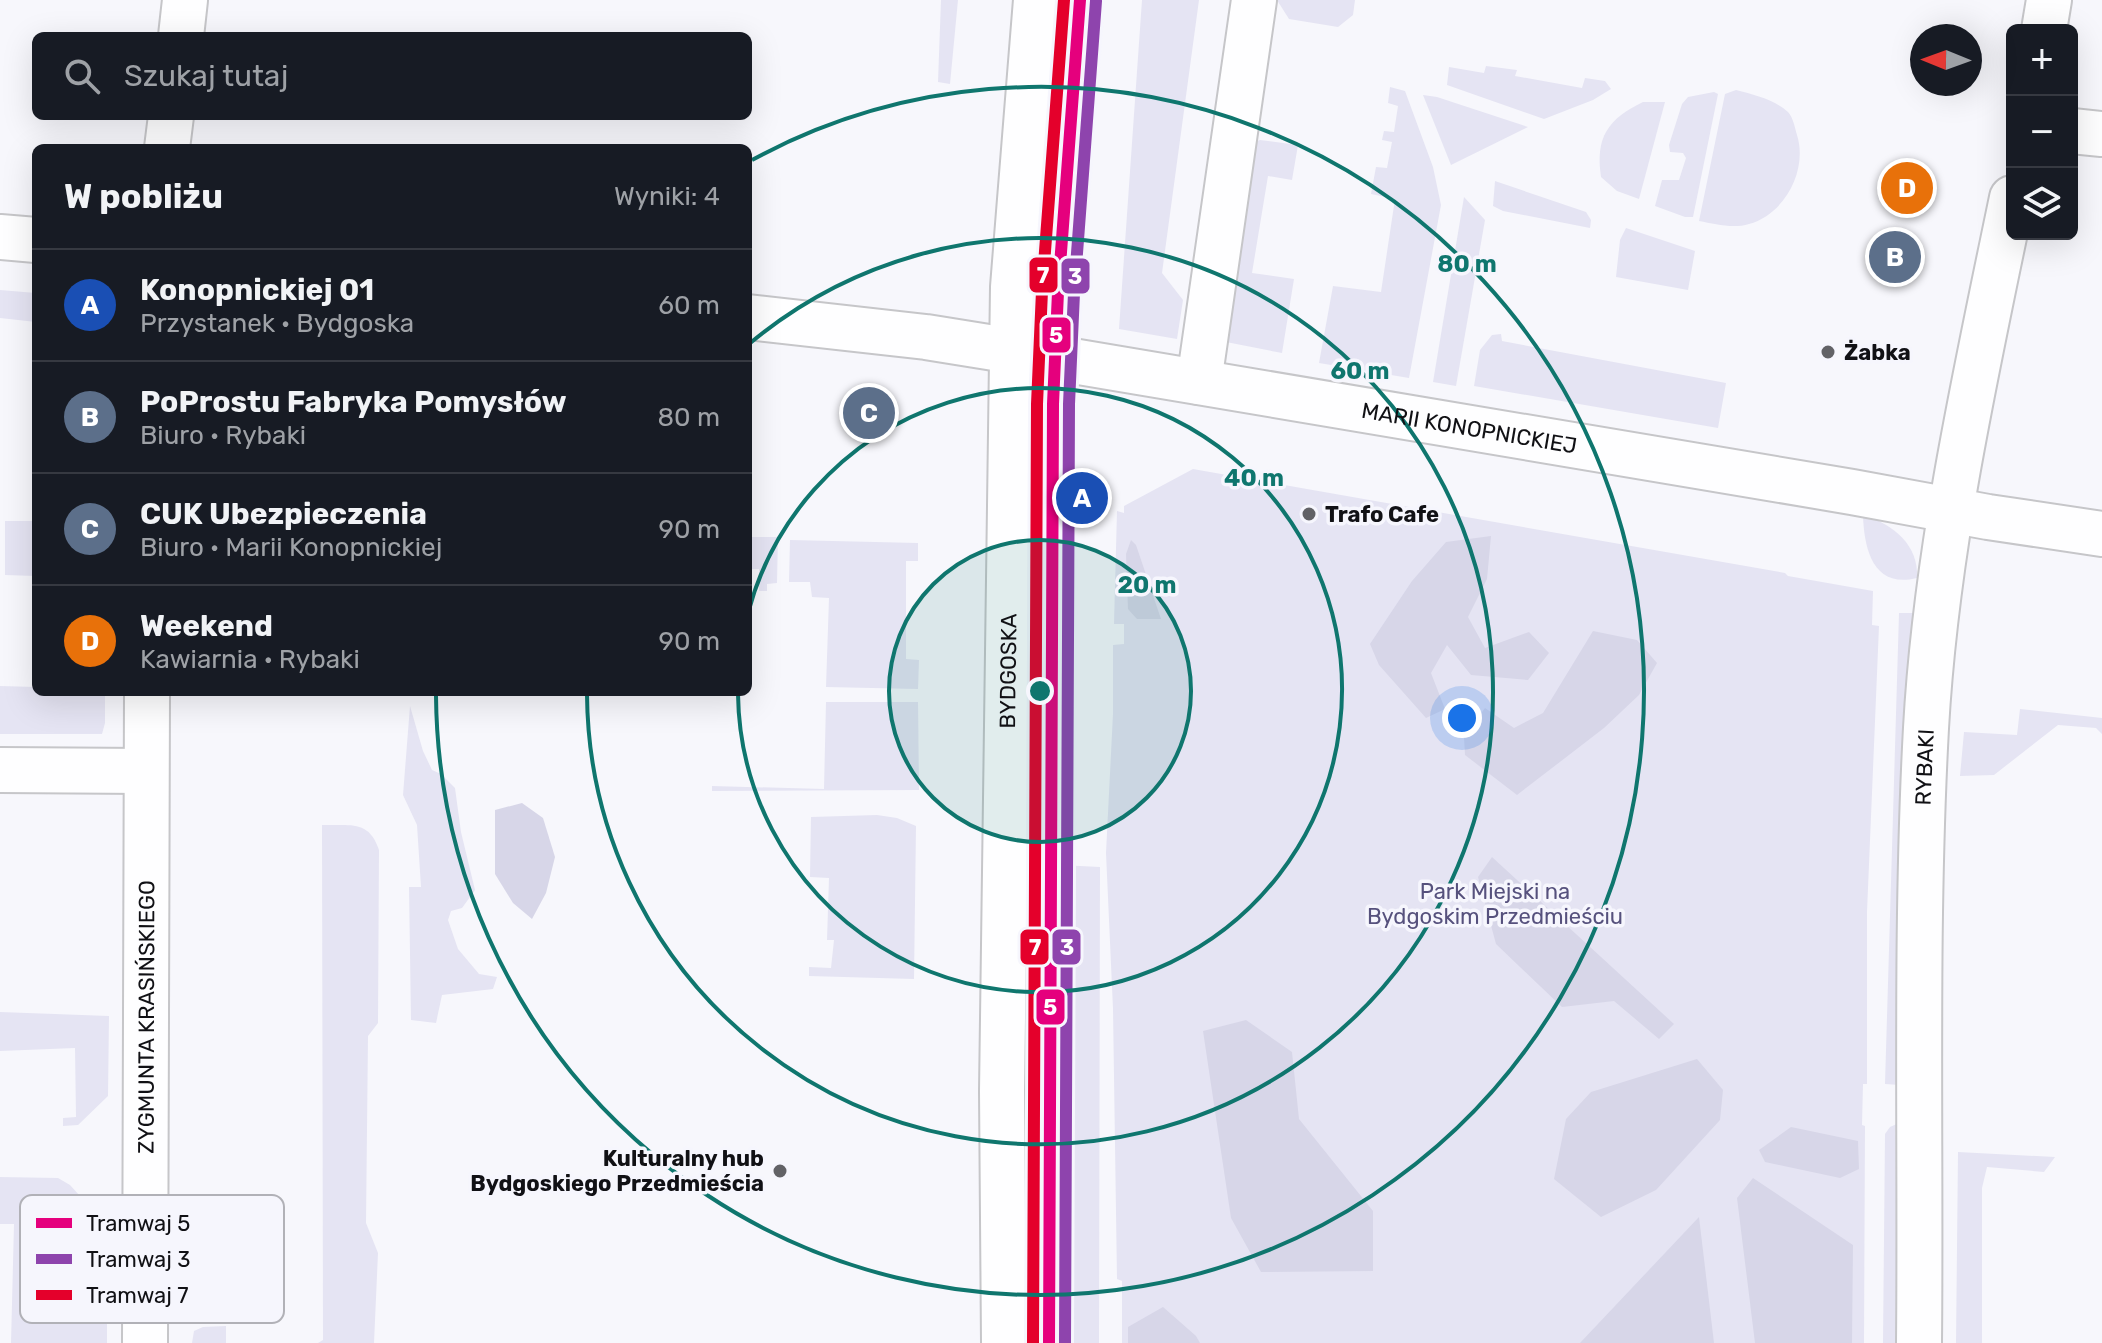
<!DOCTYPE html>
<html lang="pl">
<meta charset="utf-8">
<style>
body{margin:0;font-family:Rubik,sans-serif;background:#20242c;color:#f1f3f6}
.controls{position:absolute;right:24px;top:24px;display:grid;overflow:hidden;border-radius:12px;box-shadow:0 8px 32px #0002}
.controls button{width:72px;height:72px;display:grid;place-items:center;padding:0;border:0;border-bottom:2px solid #363941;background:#171b24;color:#f1f3f6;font:40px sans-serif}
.compass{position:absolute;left:1910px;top:24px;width:72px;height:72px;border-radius:50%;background:#171b24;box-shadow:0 8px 32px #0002;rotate:271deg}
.you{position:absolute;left:1462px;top:718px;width:28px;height:28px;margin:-20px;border:6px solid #fff;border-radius:50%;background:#1a73e8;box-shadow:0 0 0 12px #1a73e833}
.badge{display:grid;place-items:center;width:52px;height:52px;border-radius:50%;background:#b1b2b5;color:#fff;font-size:26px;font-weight:700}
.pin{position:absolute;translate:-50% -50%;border:4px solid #fff;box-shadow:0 2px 8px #0006}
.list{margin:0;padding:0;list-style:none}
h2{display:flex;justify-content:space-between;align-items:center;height:104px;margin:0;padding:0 32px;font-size:34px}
h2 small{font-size:26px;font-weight:400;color:#9ea1a6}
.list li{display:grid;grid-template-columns:52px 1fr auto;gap:24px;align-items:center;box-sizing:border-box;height:112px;padding:0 32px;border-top:2px solid #363941}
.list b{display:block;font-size:30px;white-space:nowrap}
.list p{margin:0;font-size:26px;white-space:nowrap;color:#9ea1a6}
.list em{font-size:26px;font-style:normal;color:#9ea1a6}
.icon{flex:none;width:44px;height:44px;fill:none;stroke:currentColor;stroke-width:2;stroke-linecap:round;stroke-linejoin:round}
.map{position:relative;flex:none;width:2102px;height:1343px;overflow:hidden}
.search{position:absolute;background:#171b24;box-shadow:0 8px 32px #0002;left:32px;top:32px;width:720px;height:88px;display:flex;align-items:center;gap:20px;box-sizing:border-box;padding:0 28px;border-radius:12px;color:#9ea1a6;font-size:30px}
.panel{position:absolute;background:#171b24;box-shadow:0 8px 32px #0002;left:32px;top:144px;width:720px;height:552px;border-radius:12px}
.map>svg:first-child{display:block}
</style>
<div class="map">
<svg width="2102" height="1343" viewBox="0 0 2102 1343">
<rect width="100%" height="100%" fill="#f7f7fc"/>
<g fill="#e5e4f3">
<polygon points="941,0 958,0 950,84 938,82"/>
<polygon points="1142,0 1199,0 1162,273 1183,300 1177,339 1119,329"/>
<polygon points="1277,0 1355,0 1353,15 1338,27 1289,19"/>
<polygon points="1486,66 1517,70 1515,76 1582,88 1585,78 1605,81 1611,89 1593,100 1544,119 1447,85 1449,67 1484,73"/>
<polygon points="1390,87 1405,91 1433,167 1441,205 1409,378 1319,363 1333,286 1381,292 1395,199 1371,194 1376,167 1387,168 1392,142 1382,140 1384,131 1394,132 1398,106 1388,103"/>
<path d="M1736,90C1755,95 1773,99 1788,112C1793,117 1795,128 1797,135C1808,170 1785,214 1749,224C1733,229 1715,224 1699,221L1725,94Z"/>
<polygon points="1714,92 1718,94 1693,217 1685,217 1655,206 1662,180 1679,180 1686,158 1683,153 1670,152 1669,145 1682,104 1688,97"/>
<polygon points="1423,95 1437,97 1528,127 1451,165"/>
<path d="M1643,102H1665L1639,199L1617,191L1601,177C1595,137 1608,119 1643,102Z"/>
<polygon points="1260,140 1298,145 1292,180 1268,176 1252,273 1294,279 1282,353 1221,341 1252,143"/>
<polygon points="1495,181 1586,212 1591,220 1590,228 1503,211 1493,206"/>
<polygon points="1464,197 1485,220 1456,386 1433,382"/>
<polygon points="1626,228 1695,251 1688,290 1616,277 1620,240"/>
<polygon points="0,290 36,293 36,322 0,318"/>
<polygon points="1501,334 1502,341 1726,383 1718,428 1474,386 1480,350 1492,335"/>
<polygon points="1193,469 1785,573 1788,576 1873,591 1872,625 1879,626 1867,912 1867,1084 1863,1084 1862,1125 1865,1126 1864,1343 1122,1343 1122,1281 1117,1279 1113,1009 1106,853 1113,714 1113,645 1124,644 1124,624 1114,624 1117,511 1124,513 1124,506"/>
<path d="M1863,515C1893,524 1919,545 1917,578C1873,589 1864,549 1863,515Z"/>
<polygon points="5,521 36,521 36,576 5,575"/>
<polygon points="748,537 778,537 777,583 767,584 767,591 759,591 759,569 748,569"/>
<polygon points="790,540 918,543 918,561 906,561 906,659 919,660 918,689 826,687 829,598 812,597 810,582 789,582"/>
<polygon points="1899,613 1914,613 1909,686 1900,1085 1885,1084"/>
<polygon points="0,686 36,687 36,692 105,692 105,723 102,734 0,734"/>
<polygon points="826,702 918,702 919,790 712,791 712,786 824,789"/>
<polygon points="410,706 423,751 432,770 441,774 455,788 461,832 475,890 462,908 451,911 448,920 458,949 479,974 497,977 493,989 442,995 436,1023 411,1020 409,887 421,887 417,825 403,795"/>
<polygon points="2020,709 2102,718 2102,734 2096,728 2058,725 1994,775 1960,776 1964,732 2017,735"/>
<polygon points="1018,716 1042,716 1040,864 1100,867 1099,1343 1023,1343"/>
<polygon points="877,815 897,818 916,826 914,979 809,976 809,967 831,968 834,940 827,940 829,878 810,877 811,817"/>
<path d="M322,825C349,826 369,819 379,850L378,1023L368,1036L366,1223L378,1253L374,1343H318L323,1340Z"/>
<polygon points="0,1012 109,1016 108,1096 78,1125 63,1126 63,1118 76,1117 75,1048 0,1051"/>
<polygon points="1899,1123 1898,1343 1883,1343 1885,1134 1890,1127"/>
<polygon points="1958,1152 2055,1157 2044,1172 1987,1167 1982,1188 1982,1343 1956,1343"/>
<polygon points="0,1177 58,1178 70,1185 88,1205 107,1236 107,1343 11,1343 14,1224 0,1224"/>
<polygon points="226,1326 226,1343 192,1343 194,1331 203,1327"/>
</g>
<g fill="#d7d6e8">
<polygon points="1491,536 1487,579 1468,617 1485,648 1529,632 1549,653 1528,680 1471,675 1447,645 1431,673 1445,709 1426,718 1379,665 1370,644 1412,581 1446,542"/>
<polygon points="1131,540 1136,545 1161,619 1137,619 1128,609 1126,554"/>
<polygon points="1593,631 1637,640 1657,663 1639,695 1604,728 1517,795 1465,755 1464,737 1485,708 1514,728 1543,713"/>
<polygon points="522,803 543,818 555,857 546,893 532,919 513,903 495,874 495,810"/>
<polygon points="1492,857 1674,1024 1659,1039 1614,1001 1562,1007 1496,944 1478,877"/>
<polygon points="1246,1020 1292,1052 1299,1119 1373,1211 1373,1271 1261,1272 1231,1218 1203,1031"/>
<polygon points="1697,1059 1723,1090 1720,1120 1656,1190 1601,1217 1554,1179 1566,1119 1591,1092"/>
<polygon points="1791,1127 1858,1141 1859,1169 1840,1178 1765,1162 1759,1150"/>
<polygon points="1753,1178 1853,1245 1852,1343 1755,1343 1737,1198"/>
<polygon points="1699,1217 1714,1343 1580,1343"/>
<polygon points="1163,1307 1196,1336 1200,1343 1128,1343 1128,1327"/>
</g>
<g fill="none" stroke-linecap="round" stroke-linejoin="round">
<defs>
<g id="minor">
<polyline points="2044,30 2049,0"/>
<polyline points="181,36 185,0"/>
<polyline points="2072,131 2102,134"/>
<polyline points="167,148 171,116"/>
<polyline points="0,237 36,240"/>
<path id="s1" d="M748,317L926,337L1013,351L1852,492L1988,517L2102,534"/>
<polyline points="1199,382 1254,0"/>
<polyline points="0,770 145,771"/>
<path id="s2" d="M145,1343L147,692"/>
<path id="s3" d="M1919,1343C1921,1139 1915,931 1926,728C1936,549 1976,373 2012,198"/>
</g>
<g id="tertiary">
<path id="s4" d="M1004,1343L1002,1091L1013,287L1036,0"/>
</g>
</defs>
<use href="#minor" stroke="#c6c6c9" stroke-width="48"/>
<use href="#tertiary" stroke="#c6c6c9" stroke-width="48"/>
<use href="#minor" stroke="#fefeff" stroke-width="44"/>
<use href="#tertiary" stroke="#fefeff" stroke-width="44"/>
<defs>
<polyline id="tram-1" points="1049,1343 1053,404 1058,292 1080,0"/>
<polyline id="tram-2" points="1065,1343 1069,404 1074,293 1096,1"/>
<polyline id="tram-3" points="1033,1343 1037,404 1042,291 1064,0"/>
</defs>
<use href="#tram-1" stroke="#f6f6fd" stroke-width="18"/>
<use href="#tram-2" stroke="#f6f6fd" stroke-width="18"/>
<use href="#tram-3" stroke="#f6f6fd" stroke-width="18"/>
<use href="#tram-1" stroke="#e5007d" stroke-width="12"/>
<use href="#tram-2" stroke="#8e44ad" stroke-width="12"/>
<use href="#tram-3" stroke="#e4002b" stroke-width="12"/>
</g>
<circle cx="1040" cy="691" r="151" fill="#0f766e" fill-opacity=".12"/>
<g fill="none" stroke="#0f766e" stroke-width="4">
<circle cx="1040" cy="691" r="151"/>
<path d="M748 613A302 302 0 1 1 738 694"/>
<path d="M749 344A453 453 0 1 1 587 695"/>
<path d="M752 160A604 604 0 1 1 436 696"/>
</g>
<g fill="#626266" stroke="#f6f6fd" stroke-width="3">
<circle cx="1828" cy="352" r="8"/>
<circle cx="1309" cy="514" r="8"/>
<circle cx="780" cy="1171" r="8"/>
</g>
<g text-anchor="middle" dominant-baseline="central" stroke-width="7" stroke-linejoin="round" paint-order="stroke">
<g font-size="22" font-weight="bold" fill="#111115" stroke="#f6f6fd" text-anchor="start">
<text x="1844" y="352">Żabka</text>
<text x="1325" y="514">Trafo Cafe</text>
<text x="764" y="1158" text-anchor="end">Kulturalny hub<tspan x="764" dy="25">Bydgoskiego Przedmieścia</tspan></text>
</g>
<g font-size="22" fill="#111115" stroke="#f6f6fd">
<text stroke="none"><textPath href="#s1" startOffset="730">MARII KONOPNICKIEJ</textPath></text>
<text stroke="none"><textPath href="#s4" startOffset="672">BYDGOSKA</textPath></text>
<text stroke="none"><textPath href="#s3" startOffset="576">RYBAKI</textPath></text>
<text stroke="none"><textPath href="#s2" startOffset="326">ZYGMUNTA KRASIŃSKIEGO</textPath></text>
</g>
<g font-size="22" fill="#56517d" stroke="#f6f6fd">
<text x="1495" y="891">Park Miejski na<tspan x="1495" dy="25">Bydgoskim Przedmieściu</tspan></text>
</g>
</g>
<rect x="20" y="1195" width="264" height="128" rx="12" fill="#f6f6fd" stroke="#b1b1b7" stroke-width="2"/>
<rect x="36" y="1218" width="36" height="10" fill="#e5007d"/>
<rect x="36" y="1254" width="36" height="10" fill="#8e44ad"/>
<rect x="36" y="1290" width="36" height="10" fill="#e4002b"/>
<g font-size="22" fill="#111115">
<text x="86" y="1231">Tramwaj 5</text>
<text x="86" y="1267">Tramwaj 3</text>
<text x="86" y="1303">Tramwaj 7</text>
</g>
<circle cx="1040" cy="691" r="12" fill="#0f766e" stroke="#f6f6fd" stroke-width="4"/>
<g font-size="24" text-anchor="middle" font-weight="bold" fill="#0f766e" stroke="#f6f6fd" stroke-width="7" stroke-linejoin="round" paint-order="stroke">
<text x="1467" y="272">80 m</text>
<text x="1360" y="379">60 m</text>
<text x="1254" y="486">40 m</text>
<text x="1147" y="593">20 m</text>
</g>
<g stroke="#f6f6fd" stroke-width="3">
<rect x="1028" y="256" width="31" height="38" rx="8" fill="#e4002b"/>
<rect x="1060" y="257" width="31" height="38" rx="8" fill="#8e44ad"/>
<rect x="1041" y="316" width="31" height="38" rx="8" fill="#e5007d"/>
<rect x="1019" y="928" width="31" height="38" rx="8" fill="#e4002b"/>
<rect x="1051" y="928" width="31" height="38" rx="8" fill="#8e44ad"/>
<rect x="1035" y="988" width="31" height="38" rx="8" fill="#e5007d"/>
</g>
<g font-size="22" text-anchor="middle" font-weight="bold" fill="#fff">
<text x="1043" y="283">7</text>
<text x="1075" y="284">3</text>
<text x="1056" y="343">5</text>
<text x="1035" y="955">7</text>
<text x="1067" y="955">3</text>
<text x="1050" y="1015">5</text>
</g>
</svg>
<div class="controls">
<button>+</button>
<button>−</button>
<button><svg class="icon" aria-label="layers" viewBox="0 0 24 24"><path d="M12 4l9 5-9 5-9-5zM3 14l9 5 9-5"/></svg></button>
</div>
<svg class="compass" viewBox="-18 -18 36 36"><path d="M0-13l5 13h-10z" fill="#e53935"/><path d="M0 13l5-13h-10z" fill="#9ea1a6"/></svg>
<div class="you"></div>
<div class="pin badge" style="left:1082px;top:498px;background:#1a4fb4">A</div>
<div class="pin badge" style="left:1895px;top:257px;background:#5c6f8a">B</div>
<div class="pin badge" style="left:869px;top:413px;background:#5c6f8a">C</div>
<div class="pin badge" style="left:1907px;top:188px;background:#e8710a">D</div>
<div class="search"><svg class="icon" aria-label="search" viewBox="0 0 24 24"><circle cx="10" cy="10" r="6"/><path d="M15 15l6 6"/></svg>Szukaj tutaj</div>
<section class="panel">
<h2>W pobliżu<small>Wyniki: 4</small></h2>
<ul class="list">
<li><span class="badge" style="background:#1a4fb4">A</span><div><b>Konopnickiej 01</b><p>Przystanek · Bydgoska</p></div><em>60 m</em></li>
<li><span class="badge" style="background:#5c6f8a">B</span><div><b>PoProstu Fabryka Pomysłów</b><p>Biuro · Rybaki</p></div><em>80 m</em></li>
<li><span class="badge" style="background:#5c6f8a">C</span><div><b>CUK Ubezpieczenia</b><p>Biuro · Marii Konopnickiej</p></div><em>90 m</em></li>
<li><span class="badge" style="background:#e8710a">D</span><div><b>Weekend</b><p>Kawiarnia · Rybaki</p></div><em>90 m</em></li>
</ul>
</section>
</div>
